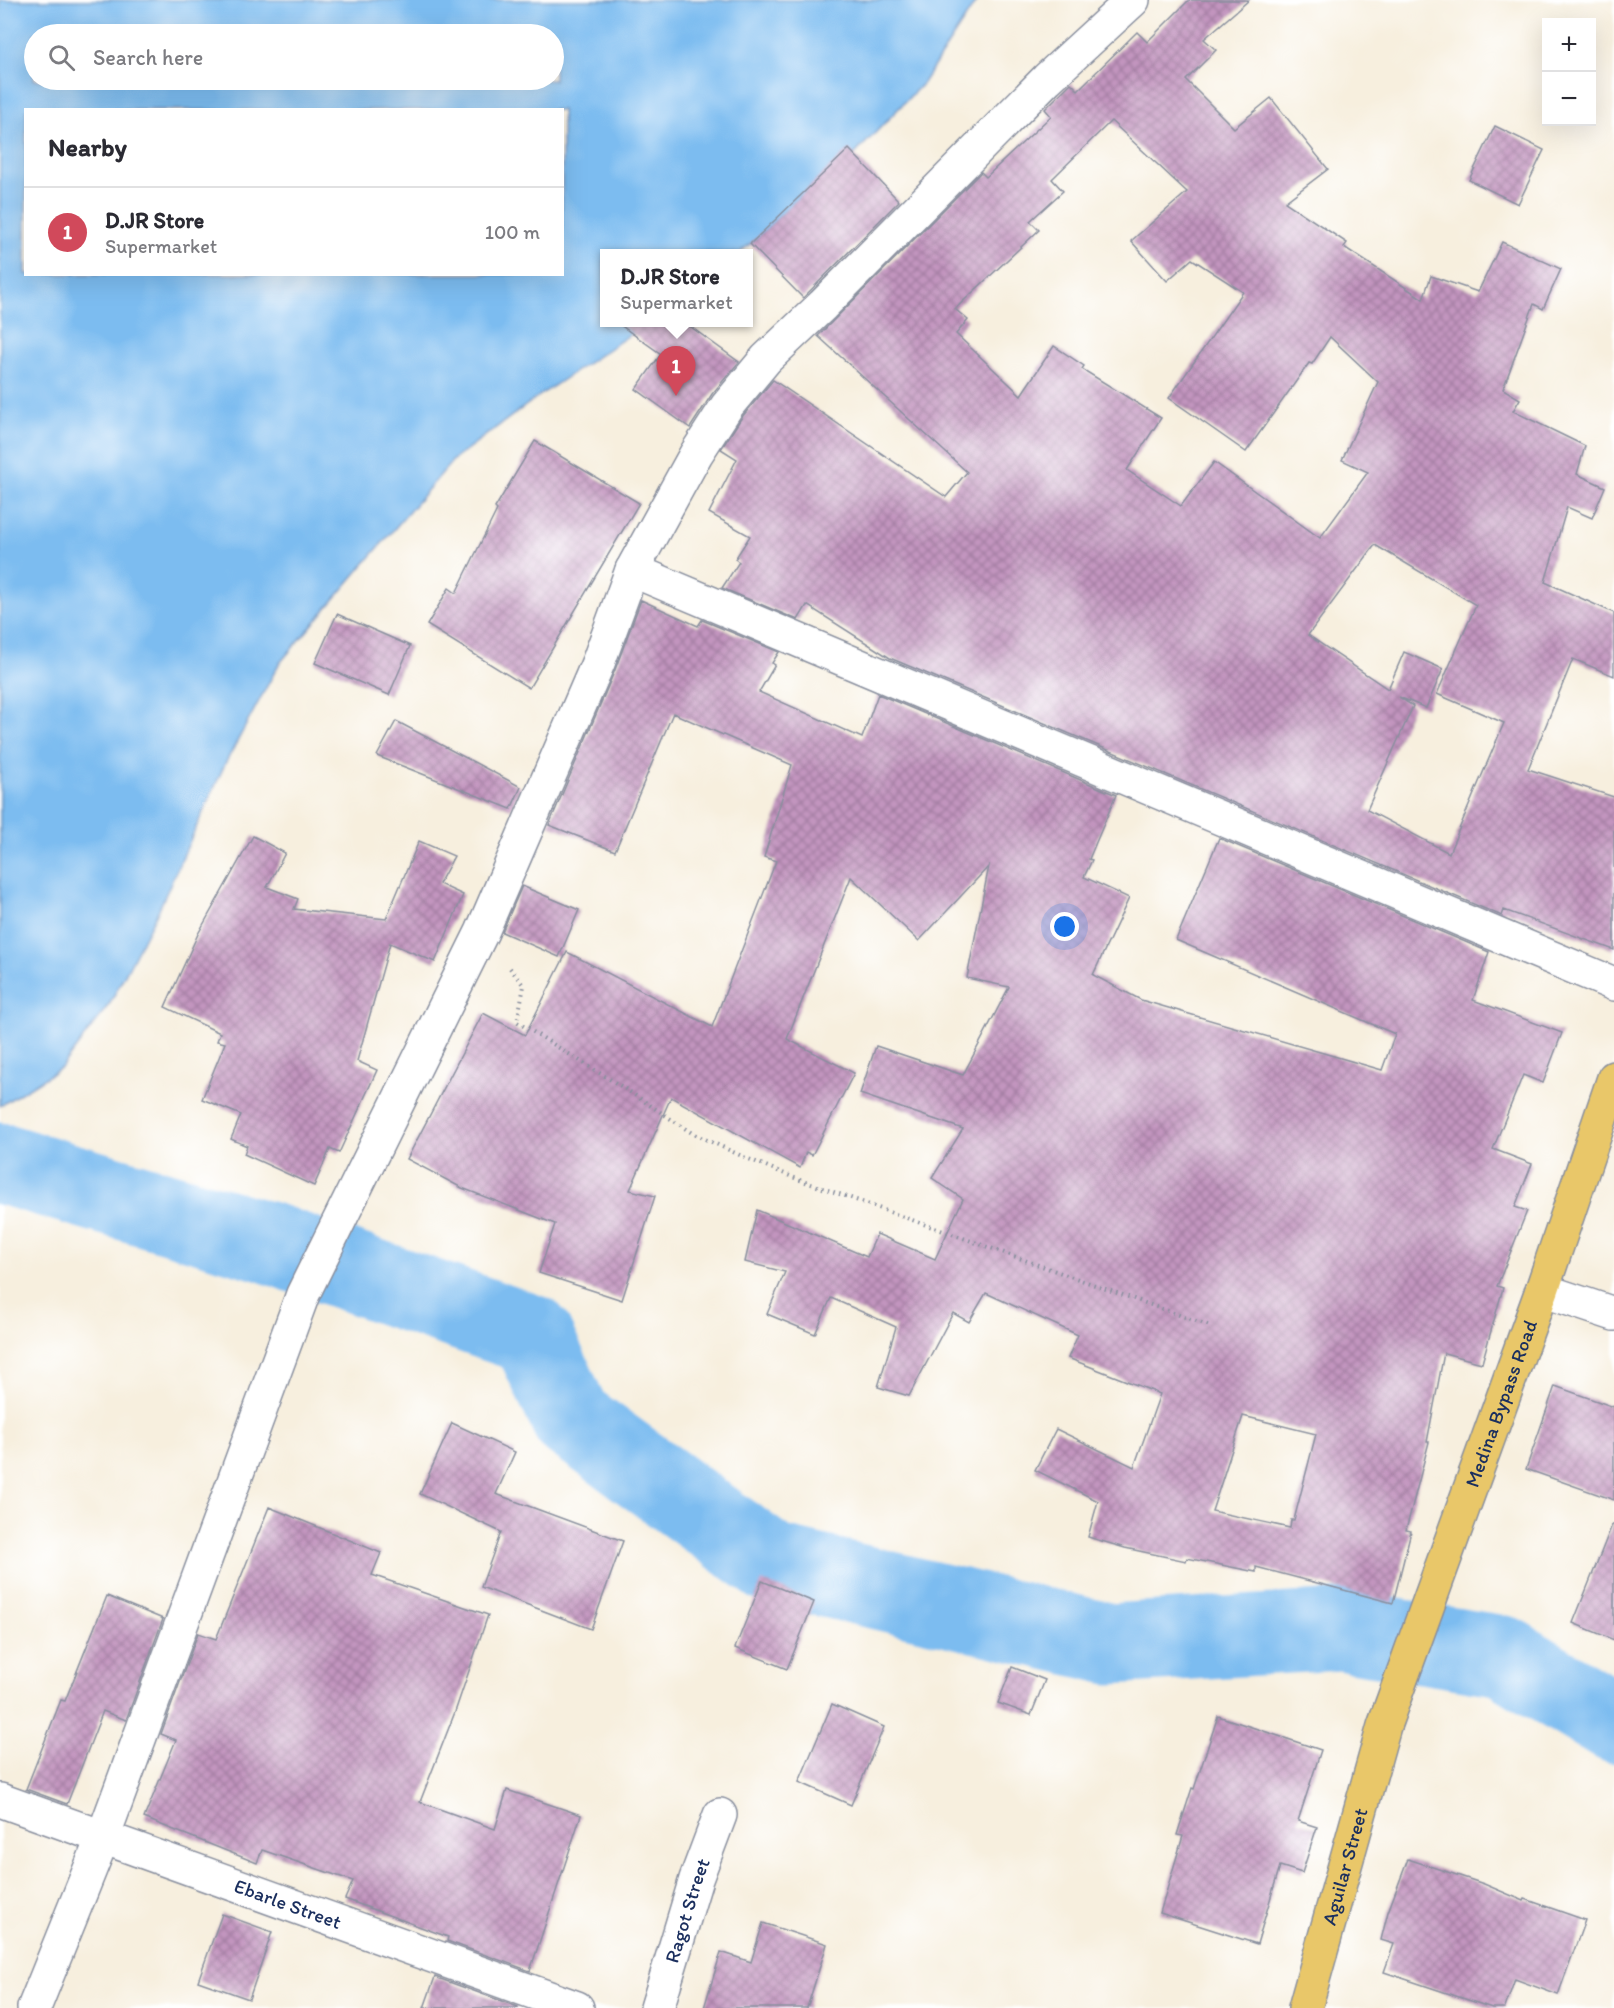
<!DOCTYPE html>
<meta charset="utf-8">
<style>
body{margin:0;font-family:Itim,sans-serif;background:#f2f2f3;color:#2b2b33}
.controls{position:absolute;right:18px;top:18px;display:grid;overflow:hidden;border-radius:0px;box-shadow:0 6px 24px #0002}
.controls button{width:54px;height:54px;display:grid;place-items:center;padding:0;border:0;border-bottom:2px solid #e1e1e2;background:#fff;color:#2b2b33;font:30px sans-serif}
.you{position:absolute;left:1065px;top:927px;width:21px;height:21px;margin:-15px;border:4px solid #fff;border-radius:50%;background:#1a73e8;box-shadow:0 0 0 9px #1a73e833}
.badge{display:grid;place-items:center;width:39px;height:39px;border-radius:50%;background:#d1495b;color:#fff;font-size:20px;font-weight:700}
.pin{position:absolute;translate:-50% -50px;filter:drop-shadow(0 2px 3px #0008)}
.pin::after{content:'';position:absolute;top:32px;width:21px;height:18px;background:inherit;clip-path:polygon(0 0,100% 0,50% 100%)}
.popup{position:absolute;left:600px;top:249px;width:153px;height:78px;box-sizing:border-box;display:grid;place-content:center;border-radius:0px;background:#fff;filter:drop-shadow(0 2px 4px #0005);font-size:20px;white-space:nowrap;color:#7c7c81}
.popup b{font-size:22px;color:#2b2b33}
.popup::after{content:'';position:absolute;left:50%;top:100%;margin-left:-12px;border:12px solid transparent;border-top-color:#fff}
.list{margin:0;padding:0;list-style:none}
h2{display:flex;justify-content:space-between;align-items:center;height:78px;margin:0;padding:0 24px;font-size:26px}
h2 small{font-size:20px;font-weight:400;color:#7c7c81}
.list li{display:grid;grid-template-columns:39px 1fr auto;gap:18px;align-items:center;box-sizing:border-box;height:90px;padding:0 24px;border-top:2px solid #e1e1e2}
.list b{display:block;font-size:22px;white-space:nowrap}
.list p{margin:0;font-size:20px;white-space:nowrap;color:#7c7c81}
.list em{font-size:20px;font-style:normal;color:#7c7c81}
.icon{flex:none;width:33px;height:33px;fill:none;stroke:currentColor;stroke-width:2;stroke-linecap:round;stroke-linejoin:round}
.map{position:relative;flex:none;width:1614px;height:2008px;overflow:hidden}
.search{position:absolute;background:#fff;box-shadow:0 6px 24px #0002;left:24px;top:24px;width:540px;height:66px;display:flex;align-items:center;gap:15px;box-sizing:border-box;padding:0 21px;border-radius:33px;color:#7c7c81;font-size:22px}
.panel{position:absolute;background:#fff;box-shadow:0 6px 24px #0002;left:24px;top:108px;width:540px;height:168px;border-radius:0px}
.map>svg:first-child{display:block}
</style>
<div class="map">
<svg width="1614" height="2008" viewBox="0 0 1614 2008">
<defs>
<pattern id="building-cross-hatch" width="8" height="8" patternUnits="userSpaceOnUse" patternTransform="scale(1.5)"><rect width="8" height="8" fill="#c395bf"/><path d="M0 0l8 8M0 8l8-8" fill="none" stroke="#9e7a9e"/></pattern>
</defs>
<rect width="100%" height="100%" fill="#fff"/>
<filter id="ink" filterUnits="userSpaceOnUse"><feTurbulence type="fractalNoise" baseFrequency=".0167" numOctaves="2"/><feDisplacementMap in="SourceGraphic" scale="12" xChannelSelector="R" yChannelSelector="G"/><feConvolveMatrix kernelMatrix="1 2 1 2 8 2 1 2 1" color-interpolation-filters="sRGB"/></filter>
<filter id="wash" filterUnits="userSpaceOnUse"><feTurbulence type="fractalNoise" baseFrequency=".008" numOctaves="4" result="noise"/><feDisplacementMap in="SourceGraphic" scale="24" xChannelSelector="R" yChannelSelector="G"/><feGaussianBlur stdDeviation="1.35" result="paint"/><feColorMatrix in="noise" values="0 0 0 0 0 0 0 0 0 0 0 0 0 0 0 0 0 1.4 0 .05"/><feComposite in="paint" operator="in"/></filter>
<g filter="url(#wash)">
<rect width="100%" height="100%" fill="#f7efde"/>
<path fill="#7cbcf0" stroke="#4c76a7" stroke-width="1.5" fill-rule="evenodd" d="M0,0H977L923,83L834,176L739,253L604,254V322L647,323L536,398L454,459L279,664L225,764L159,909L110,1003L61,1068L0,1106ZM34,34H554V80H34ZM26,110H562V274H26Z"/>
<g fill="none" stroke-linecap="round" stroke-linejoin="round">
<polyline stroke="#7cbcf0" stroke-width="81" points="0,1163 267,1242 532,1335 571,1419 772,1564 1110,1644 1340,1630 1504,1656 1614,1723"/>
</g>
<g id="blocks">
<g fill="url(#building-cross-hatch)" fill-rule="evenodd">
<path d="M1189,0H1249L1204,39L1216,50L1186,80L1234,128L1271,98L1328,169L1285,202L1347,243L1344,247L1423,299L1431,276L1478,292L1502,242L1561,269L1543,309L1534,304L1503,389L1520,399L1513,411L1585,446L1577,474L1605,487L1592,518L1567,507L1545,582L1614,613V676L1573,659L1528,769L1614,797V950L1504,910L1502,916L890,658L807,605L798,620L722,588L739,562L735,559L750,536L709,513L737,459L721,449L742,417L773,380L946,497L967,472L818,336L981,172L986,177L1051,116L1045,109L1071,83L1078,90L1137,32L1147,42ZM1111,121L1187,192L1131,241L1167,281L1192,259L1243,292L1169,398L1246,452L1309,363L1312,364L1330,337L1378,382L1342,460L1368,472L1320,538L1214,462L1181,506L1127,470L1161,418L1082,369L1084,366L1054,346L1021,395L956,334L968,320L955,309L1039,230L1030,221L1063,191L1052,179ZM1375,545L1476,605L1437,694L1504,723L1449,853L1367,810L1413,706L1399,697L1426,708L1443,669L1404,652L1388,689L1308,635Z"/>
<polygon points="1495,126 1544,150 1518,204 1469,180"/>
<polygon points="849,149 899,201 803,298 750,244"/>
<polygon points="616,322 684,322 739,362 712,394 690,428 636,389 661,354"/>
<polygon points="535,441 639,503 529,688 427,625 449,588 456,593 497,510 495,508"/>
<path d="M641,600L698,626L702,620L779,652L772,663L775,665L759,692L862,738L878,694L1116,795L1089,859L1092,860L1084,877L1129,898L1093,975L1141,1000L1382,1070L1395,1034L1176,940L1219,838L1489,952L1473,1000L1562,1033L1543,1083L1523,1075L1493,1149L1532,1164L1515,1207L1527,1211L1497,1286L1503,1288L1482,1363L1444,1353L1427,1442H1429L1406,1530L1411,1531L1393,1603L1256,1567V1572L1187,1558L1186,1561L1125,1548L1088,1537L1098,1501L1035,1470L1056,1429L1134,1467L1160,1394L1068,1358L1078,1335L986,1293L969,1322L953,1313L909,1396L878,1387L896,1327L831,1298L815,1334L767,1314L785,1272L745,1262L757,1210L867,1257L877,1234L935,1259L963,1199L932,1178L963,1129L860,1094L876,1046L963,1075L1009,987L967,978L989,866L919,941L851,877L787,1039L854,1073L812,1155L806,1152L800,1168L671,1097L630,1190L655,1196L622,1300L539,1273L555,1224L462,1188L407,1159L483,1013L525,1035L567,952L712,1027L776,861L764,857L792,765L673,713L615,851L549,825L615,670ZM1243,1416L1316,1434L1294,1520H1291L1290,1528L1212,1511Z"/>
<polygon points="337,614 410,646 389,695 315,663"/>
<polygon points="396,721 521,787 511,809 377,756"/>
<polygon points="253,836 285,853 267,887 298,899 294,909 386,919 419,841 454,856 439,884 463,895 435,962 390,943 357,1061 377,1070 339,1153 330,1149 314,1186 244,1154 247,1146 231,1139 241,1115 202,1099 225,1043 217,1041 220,1033 165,1007 198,934"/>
<polygon points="522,886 579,910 559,957 502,932"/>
<polygon points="1555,1386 1614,1407 1614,1500 1526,1469"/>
<polygon points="452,1423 515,1452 496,1494 623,1541 591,1629 481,1587 501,1532 420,1494"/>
<polygon points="269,1507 381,1553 372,1575 488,1615 455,1712 420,1802 495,1829 507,1790 581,1815 530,1971 447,1941 448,1937 345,1899 353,1881 262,1850 257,1863 144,1818 176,1740 161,1734 198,1633 216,1639"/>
<polygon points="1612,1525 1614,1525 1614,1640 1573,1623"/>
<polygon points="762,1581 814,1602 787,1669 735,1648"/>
<polygon points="107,1596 163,1619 126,1720 103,1711 67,1804 26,1789 61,1700 65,1701"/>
<polygon points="1012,1667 1045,1680 1031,1715 998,1703"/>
<polygon points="832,1704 884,1727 851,1805 799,1782"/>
<polygon points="1218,1716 1321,1750 1298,1821 1317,1827 1302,1873 1280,1866 1257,1944 1160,1913 1183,1836 1177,1835 1192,1788 1194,1789"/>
<polygon points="1408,1859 1484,1884 1524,1901 1525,1899 1585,1920 1558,1995 1515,1979 1505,2008 1492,2008 1384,1972 1394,1944 1381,1940 1388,1912"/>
<polygon points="222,1914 272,1932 249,1999 198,1981"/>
<polygon points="763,1923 827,1944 807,2008 704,2008 721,1952 751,1962"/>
<polygon points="435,1977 518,2007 518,2008 424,2008"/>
</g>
</g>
</g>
<g filter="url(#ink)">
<use href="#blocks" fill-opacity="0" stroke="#898f9e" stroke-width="1.5"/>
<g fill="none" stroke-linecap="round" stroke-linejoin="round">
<defs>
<g id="minor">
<polyline points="632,570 1614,984"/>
<polyline points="1542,1290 1614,1314"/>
<path id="s1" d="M0,1800L577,2008"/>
<polyline points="34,2008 103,1837 303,1294 482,932 598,663 632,570 696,454 727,406 766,359 823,305 1047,79 1133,0"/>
<path id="s2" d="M657,2008L696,1879L720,1815"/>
</g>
<g id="major">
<path id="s3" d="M1305,2008L1384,1726L1542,1290L1614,1078"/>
</g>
</defs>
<use href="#minor" stroke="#898f9e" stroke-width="36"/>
<use href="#major" stroke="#898f9e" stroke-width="36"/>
<polyline stroke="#898f9e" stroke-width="4" stroke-dasharray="1.5 4.5" stroke-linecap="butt" points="510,968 524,986 517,1022 624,1088 692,1133 744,1157 797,1179 1210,1326"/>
<use href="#minor" stroke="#fff" stroke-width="33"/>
<use href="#major" stroke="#e9c769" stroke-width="33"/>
</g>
</g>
<g text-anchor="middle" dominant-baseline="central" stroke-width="4.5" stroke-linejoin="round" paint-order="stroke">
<g font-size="20" fill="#1b2f5e" stroke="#fff">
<text stroke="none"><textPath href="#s3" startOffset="636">Medina Bypass Road</textPath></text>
<text stroke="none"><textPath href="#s3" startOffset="147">Aguilar Street</textPath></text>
<text stroke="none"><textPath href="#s1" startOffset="306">Ebarle Street</textPath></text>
<text stroke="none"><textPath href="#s2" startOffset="102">Ragot Street</textPath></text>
</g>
</g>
</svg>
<div class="controls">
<button>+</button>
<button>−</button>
</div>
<div class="you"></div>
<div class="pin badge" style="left:676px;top:396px">1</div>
<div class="popup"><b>D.JR Store</b>Supermarket</div>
<div class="search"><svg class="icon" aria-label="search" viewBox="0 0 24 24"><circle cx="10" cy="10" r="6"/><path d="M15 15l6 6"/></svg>Search here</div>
<section class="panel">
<h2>Nearby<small></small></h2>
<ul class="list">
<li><span class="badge">1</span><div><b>D.JR Store</b><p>Supermarket</p></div><em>100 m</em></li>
</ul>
</section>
</div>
